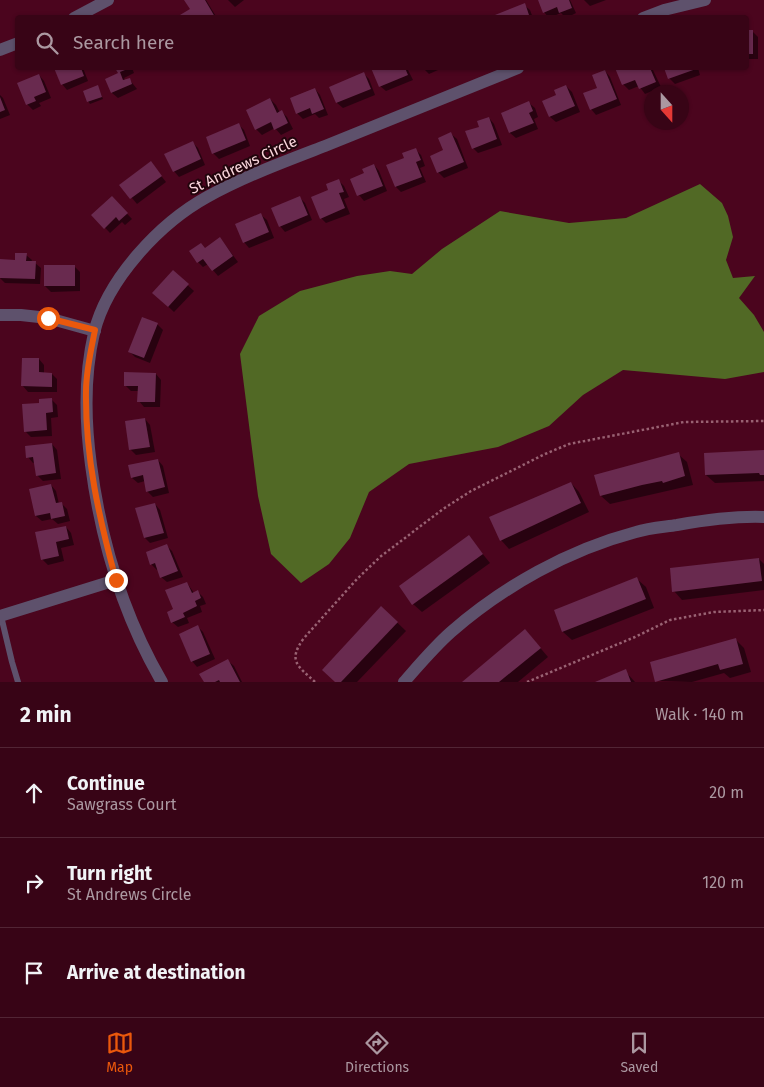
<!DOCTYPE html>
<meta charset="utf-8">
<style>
body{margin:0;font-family:"Fira Sans",sans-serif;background:#431223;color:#f1f3f6}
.compass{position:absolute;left:644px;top:85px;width:45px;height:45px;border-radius:50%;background:#380416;box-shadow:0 1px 4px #0004;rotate:159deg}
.stop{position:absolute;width:15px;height:15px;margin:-11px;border:4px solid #ea580c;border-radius:50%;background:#fff}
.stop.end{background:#ea580c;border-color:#fff;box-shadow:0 1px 5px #0008}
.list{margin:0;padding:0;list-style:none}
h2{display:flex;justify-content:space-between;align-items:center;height:65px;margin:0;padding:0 20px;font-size:21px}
h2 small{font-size:16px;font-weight:400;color:#ab98a1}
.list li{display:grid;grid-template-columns:32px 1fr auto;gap:15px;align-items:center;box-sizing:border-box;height:90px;padding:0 20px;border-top:1px solid #522535}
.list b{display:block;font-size:19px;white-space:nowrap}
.list p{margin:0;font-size:16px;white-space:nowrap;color:#ab98a1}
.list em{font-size:16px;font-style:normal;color:#ab98a1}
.icon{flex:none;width:28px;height:28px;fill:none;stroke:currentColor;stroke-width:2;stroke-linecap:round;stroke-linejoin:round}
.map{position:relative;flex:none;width:764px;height:682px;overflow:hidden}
.search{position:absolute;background:#380416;box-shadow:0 1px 4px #0004;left:15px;right:15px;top:15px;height:55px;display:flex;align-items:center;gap:12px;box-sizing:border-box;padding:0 18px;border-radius:5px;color:#ab98a1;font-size:19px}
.sheet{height:335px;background:#380416}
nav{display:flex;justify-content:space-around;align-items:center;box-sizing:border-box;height:70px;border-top:1px solid #522535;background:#380416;font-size:14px;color:#ab98a1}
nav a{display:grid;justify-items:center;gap:2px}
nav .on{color:#ea580c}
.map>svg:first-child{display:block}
</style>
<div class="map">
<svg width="764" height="682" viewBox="0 0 764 682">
<rect width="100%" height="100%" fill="#4b051e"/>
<polygon fill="#516925" points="700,184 722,203 728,216 733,237 726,260 733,278 755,276 739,298 754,315 764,332 764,372 725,379 623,370 583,395 549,426 498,447 409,464 369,492 350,538 329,564 301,583 271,554 258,496 240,354 259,316 300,291 357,276 390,271 412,274 442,249 500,211 569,223 626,218"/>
<g fill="#0007">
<polygon points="185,0 206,0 217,18 183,18 192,10"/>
<polygon points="228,0 244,0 235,7"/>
<polygon points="539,0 570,0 576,13 566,18 561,13 549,18 544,12"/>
<polygon points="584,0 606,0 590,6"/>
<polygon points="524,5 530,10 533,18 497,18"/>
<polygon points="746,32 753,32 758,37 758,59 746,59"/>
<polygon points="55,68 83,68 88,81 67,90 62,84"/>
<polygon points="117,68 132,68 134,73 124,78 126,81 129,79 137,89 118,98 112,93 106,80 120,73"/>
<polygon points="373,68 407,68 413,80 386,91 380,86"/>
<polygon points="423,68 437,68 438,70 429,74"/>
<polygon points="616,68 652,68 661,87 645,94 639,86 629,90 623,84"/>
<polygon points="665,68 698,68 700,75 675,84 669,78"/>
<polygon points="605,71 610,77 621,105 596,115 591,109"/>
<polygon points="364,74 369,79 375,95 343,108 337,103 331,87"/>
<polygon points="39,75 44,81 51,98 39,103 41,106 33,110 27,104"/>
<polygon points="566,86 572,92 580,112 556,122 550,117 544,101 557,95"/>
<polygon points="98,87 103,99 90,104 88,101"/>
<polygon points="315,89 320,95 328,115 319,118 315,114 303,119 297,113"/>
<polygon points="0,95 3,98 10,115 0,119"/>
<polygon points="270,99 276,105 280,113 282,112 287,117 293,129 281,135 275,128 262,135 256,129"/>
<polygon points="529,103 535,108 538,117 534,119 538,129 516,138 510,133 503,114"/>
<polygon points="489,118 494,124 502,145 478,153 473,148 481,127"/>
<polygon points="239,125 244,130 250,146 219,159 213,153"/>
<polygon points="451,134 457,139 468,168 444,178 438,172"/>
<polygon points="192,142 198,148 205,165 179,177 174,171"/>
<polygon points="415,149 421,155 425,166 420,168 426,182 401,192 396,187 388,166 406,159"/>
<polygon points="151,163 166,182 137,204 121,185"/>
<polygon points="374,165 379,171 387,191 364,201 359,195 365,174"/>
<polygon points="338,180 344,186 349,197 344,199 350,214 326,223 321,218 330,191"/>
<polygon points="299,197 305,203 312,220 285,232 280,226"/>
<polygon points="112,198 132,219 125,225 122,222 110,233 93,215"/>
<polygon points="261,215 267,220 274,238 249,248 244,242"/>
<polygon points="220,238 238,262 218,276 208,264 203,267 198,262 205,249"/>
<polygon points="26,255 32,260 31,262 35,263 41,268 40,284 5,283 0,278 16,261"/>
<polygon points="74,266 80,272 80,291 51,292 45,286"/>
<polygon points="173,272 194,291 174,312 159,298"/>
<polygon points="142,318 158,325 163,330 150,363 135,357 129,351"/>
<polygon points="39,359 44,365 44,374 52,374 57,379 57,392 28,392 23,386"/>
<polygon points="156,374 161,380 160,407 144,407 139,401 139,391 131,391 125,385"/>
<polygon points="51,399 57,405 58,417 51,418 52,436 31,437 26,432"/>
<polygon points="145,419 150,425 155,452 136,455 130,449"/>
<polygon points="52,444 57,450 61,479 43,481 37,475 35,462 33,463 28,457"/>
<polygon points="764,451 764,481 715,483 706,475"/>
<polygon points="678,454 687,462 693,485 610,504 601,496"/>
<polygon points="158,460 163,466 169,493 153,497 147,491 145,481 138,483 132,478"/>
<polygon points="571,483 579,492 589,512 509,549 501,540"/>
<polygon points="51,485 56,491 59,504 61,503 67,509 70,521 58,524 52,519 42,521 36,516"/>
<polygon points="155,504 160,510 168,538 150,543 145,538"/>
<polygon points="66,527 71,533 74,545 61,548 64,561 48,565 42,559"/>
<polygon points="469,537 490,563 422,612 413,604"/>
<polygon points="167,546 172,551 183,577 167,582 161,577 159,569 157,570 151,564"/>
<polygon points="759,559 764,564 764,590 682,600 674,591"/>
<polygon points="637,579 646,587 654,608 572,640 563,632 555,611"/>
<polygon points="187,583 194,593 198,592 203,597 206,604 200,606 202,612 187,618 189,623 178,627 172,622 174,610"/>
<polygon points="382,608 406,631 357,682 336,682"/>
<polygon points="198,627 203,632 215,659 197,667 192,661"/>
<polygon points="525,630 548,657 518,682 464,682"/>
<polygon points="735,639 744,648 751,672 730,678 724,673 692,682 656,681"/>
<polygon points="228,661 234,666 242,682 205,682"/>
<polygon points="625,671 635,682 599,682"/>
</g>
<g fill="#692a4f">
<polygon points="184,0 205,0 215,17 182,18 180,15 190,9"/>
<polygon points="538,0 569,0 572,8 559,13 557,7 543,13"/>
<polygon points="525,3 530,18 496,18 495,15"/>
<rect x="746" y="30" width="7" height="24"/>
<polygon points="54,68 81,68 84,76 61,85"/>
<polygon points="115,68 130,68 120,72 123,80 130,78 132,84 111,93 105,79 118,73"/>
<polygon points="371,68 405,68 408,75 379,87"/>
<polygon points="615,68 650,68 656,82 639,89 635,80 622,85"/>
<polygon points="664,68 695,68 696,69 668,79"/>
<polygon points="605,70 617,99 590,110 583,93 597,88 592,75"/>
<polygon points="364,72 371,89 336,103 329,87"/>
<polygon points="39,74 46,92 34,97 36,101 26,105 17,83"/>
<polygon points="98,85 102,97 87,102 83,91"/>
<polygon points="566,85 575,106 549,117 542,101 556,95 554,90"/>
<polygon points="315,88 324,109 312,114 310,108 296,114 290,98"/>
<polygon points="0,97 5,110 0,112"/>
<polygon points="270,98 277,113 282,110 288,123 274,130 271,122 255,130 246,110"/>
<polygon points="529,101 533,111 529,113 534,123 509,133 501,113"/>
<polygon points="489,117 497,139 472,149 465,131 479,127 477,121"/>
<polygon points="239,123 246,140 212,154 206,137"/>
<polygon points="451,132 464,162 437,173 430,156 443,150 438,138"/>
<polygon points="193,141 201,159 173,172 164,154"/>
<polygon points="416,148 421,160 416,162 422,177 395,187 386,165 404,158 402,153"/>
<polygon points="151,161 162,176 130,199 119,185"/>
<polygon points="374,164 383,186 357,196 350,179 364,173 362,169"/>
<polygon points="339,179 344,192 339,193 345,208 320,219 311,197 328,190 326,184"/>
<polygon points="112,196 128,213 119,221 116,217 104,229 91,215"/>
<polygon points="300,196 308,215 279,227 271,208"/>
<polygon points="261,213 269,232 243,243 235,224"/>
<polygon points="220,237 233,256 212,271 203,259 197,263 189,251 201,243 205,248"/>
<polygon points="15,253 27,253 26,261 36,261 35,279 0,278 0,259 15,260"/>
<rect x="44" y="265" width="31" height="21"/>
<polygon points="173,270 189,284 168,307 152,293"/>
<polygon points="142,317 158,323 144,358 128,352"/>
<polygon points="22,358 39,358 39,372 52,373 52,387 21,386"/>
<polygon points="124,372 156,373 155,402 137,402 138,386 124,386"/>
<polygon points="52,398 53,412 46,413 47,430 24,432 22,404 39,403 39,399"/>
<polygon points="145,418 150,447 129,450 125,421"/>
<polygon points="52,443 56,473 36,476 33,457 26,458 25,446"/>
<polygon points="764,450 764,475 760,475 759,473 705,475 704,453"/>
<polygon points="679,452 685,476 663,483 662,481 642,485 600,496 594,475"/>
<polygon points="158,459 165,487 146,492 143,475 131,478 128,465"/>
<polygon points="571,482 581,503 500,541 489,517"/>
<polygon points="51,484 56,503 62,502 65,516 51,519 50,513 35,516 29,489"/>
<polygon points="155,503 164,533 144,538 135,508"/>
<polygon points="66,526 69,539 56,542 59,556 41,560 35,532"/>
<polygon points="469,535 483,554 412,605 399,586"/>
<polygon points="167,544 178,571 160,578 155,563 150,565 146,552"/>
<polygon points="759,558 762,581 672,592 670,568"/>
<polygon points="637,577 646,599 562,632 554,610"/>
<polygon points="187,582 192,593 198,590 201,598 195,601 197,606 183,613 185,617 171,623 167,612 173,609 165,590"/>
<polygon points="381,606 398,622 341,682 335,682 322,670"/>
<polygon points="198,625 210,654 191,662 179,634"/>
<polygon points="525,629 541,648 499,682 462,682"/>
<polygon points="736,638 743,664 720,670 718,664 655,682 650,662"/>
<polygon points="228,659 240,682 220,682 219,680 215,682 204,682 199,674"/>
<polygon points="626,669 631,682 595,682"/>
</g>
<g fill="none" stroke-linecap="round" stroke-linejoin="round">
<g stroke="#996273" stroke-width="2.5" stroke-dasharray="2.5 2.5" stroke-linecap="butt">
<path d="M315,682C298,666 287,661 304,638L357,579L380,557L443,509L471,491L545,454L569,444L684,422L764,421"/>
<polyline points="527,682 635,637 670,620 714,612 764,610"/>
</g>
<polyline stroke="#5e516c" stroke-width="6" points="1,616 12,662 18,682"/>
<g stroke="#5e516c" stroke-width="12">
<polyline points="74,18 108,0"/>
<polyline points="643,18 664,10 705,0"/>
<polyline points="0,50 18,43"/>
<polyline points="0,315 21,315 48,318 95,331"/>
<polyline points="0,616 116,580"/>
<path d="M162,682C123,615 101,541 91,465C85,421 84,376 94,333C107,279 160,223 207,197C245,176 286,161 325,146C389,120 454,94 518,68"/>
<path d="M404,682C419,665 434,647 451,632C504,586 568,550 636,532C649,528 664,527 677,525C705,520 736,516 764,517"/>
</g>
</g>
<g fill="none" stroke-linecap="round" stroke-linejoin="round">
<path stroke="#ea580c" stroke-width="6" d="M48,318L95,330C91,350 86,371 86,391C85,456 99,518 116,580"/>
</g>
<g text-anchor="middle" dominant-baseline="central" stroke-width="4" stroke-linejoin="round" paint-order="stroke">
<g font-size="15" fill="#fad6dc" stroke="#21050c">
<text transform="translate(243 165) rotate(-25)">St Andrews Circle</text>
</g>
</g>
</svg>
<svg class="compass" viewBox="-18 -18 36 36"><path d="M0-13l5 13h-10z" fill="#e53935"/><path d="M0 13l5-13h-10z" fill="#ab98a1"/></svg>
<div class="stop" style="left:48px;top:318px"></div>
<div class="stop end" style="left:116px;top:580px"></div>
<div class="search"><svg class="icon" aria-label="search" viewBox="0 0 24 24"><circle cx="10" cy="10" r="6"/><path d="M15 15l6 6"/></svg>Search here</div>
</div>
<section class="sheet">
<h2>2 min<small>Walk · 140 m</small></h2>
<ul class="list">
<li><svg class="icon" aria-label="ahead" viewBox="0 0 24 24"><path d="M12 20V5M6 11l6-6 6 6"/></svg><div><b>Continue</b><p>Sawgrass Court</p></div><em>20 m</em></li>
<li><svg class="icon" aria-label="right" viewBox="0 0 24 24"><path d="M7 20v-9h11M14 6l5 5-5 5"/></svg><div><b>Turn right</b><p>St Andrews Circle</p></div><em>120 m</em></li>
<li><svg class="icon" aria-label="arrive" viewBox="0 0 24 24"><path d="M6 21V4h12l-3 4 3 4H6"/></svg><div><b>Arrive at destination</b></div></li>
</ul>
</section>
<nav>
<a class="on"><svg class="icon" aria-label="map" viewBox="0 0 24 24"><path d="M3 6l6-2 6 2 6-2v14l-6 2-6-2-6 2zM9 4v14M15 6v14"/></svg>Map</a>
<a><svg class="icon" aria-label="directions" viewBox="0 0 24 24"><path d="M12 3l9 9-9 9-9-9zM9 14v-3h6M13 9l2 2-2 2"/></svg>Directions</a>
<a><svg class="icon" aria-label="saved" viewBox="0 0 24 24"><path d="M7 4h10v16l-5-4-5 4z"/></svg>Saved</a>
</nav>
